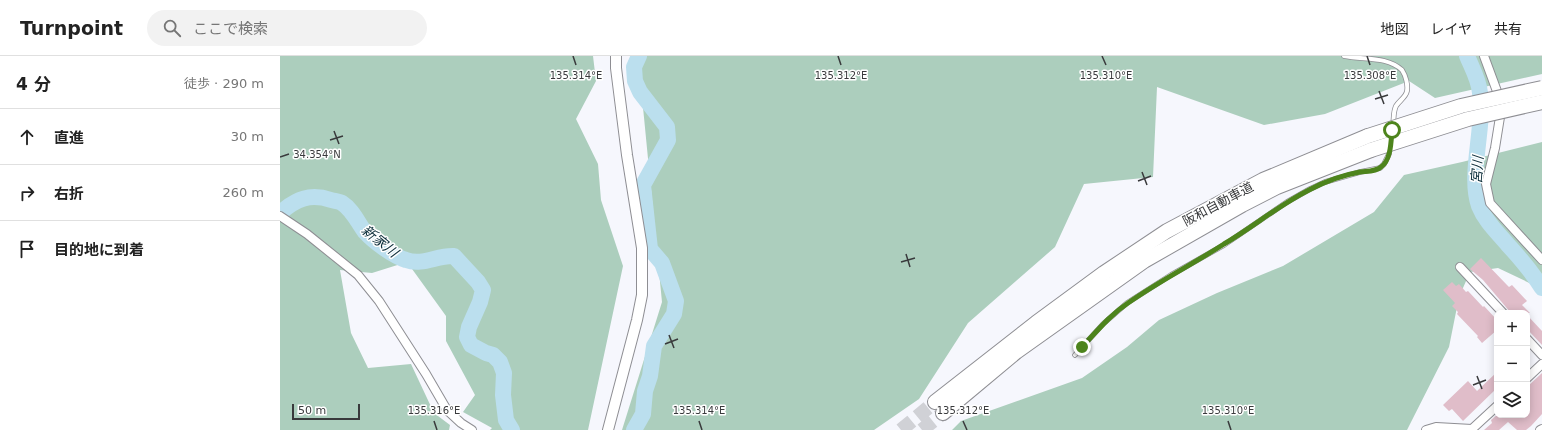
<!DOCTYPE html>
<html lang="ja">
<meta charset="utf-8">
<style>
body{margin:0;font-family:"DejaVu Sans","Noto Sans JP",sans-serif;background:#f2f2f2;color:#222}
.controls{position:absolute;right:12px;bottom:12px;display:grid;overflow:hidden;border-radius:8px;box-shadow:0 2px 10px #0003}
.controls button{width:36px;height:36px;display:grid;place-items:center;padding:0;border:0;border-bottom:1px solid #e0e0e0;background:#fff;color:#222;font:20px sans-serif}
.scale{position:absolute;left:12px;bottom:10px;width:68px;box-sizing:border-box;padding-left:4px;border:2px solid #393a3c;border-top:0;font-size:11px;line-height:14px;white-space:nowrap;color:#393a3c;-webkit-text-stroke:3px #fff;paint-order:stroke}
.stop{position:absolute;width:12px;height:12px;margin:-9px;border:3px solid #4d841c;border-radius:50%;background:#fff}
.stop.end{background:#4d841c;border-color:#fff;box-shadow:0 1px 4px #0008}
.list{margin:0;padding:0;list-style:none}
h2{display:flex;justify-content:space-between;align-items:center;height:52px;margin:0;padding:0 16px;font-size:17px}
h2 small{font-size:13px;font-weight:400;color:#767676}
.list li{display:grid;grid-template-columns:26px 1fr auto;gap:12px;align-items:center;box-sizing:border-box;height:56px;padding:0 16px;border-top:1px solid #e0e0e0}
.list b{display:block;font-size:15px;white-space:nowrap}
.list em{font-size:13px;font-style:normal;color:#767676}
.icon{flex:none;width:22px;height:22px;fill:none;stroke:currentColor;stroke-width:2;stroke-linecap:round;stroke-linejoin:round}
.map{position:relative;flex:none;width:1262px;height:374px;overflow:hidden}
header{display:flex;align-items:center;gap:24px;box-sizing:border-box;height:56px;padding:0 20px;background:#fff;border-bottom:1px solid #e0e0e0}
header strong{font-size:19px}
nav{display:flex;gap:22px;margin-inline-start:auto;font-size:14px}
.search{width:280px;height:36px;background:#f2f2f2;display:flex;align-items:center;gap:10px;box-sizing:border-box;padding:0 14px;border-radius:22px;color:#767676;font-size:15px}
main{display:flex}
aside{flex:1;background:#fff}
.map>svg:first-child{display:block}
</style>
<header>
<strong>Turnpoint</strong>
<div class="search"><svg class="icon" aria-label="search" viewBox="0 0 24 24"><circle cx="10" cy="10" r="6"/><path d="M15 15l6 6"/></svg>ここで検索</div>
<nav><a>地図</a><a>レイヤ</a><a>共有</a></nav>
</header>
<main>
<aside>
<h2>4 分<small>徒歩 · 290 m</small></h2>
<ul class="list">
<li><svg class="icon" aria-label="ahead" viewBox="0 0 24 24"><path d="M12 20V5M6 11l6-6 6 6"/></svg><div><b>直進</b></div><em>30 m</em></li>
<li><svg class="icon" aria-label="right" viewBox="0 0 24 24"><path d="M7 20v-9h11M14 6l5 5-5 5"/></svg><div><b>右折</b></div><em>260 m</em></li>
<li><svg class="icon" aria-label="arrive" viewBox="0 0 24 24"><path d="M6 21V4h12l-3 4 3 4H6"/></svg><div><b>目的地に到着</b></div></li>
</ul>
</aside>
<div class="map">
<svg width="1262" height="374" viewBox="0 0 1262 374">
<rect width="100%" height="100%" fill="#f6f7fd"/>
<g fill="#accebd">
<polygon points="0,0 313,0 316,25 296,63 318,108 321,144 343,210 308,374 210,374 212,372 183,356 195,339 166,285 166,260 127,206 92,217 60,214 71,277 88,312 131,308 154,357 170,369 169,374 0,374"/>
<polygon points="358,0 1262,0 1262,18 1155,42 1129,25 1045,58 984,69 877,31 873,121 804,128 775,191 688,267 639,343 594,374 342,374 382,246"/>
<polygon points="1262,86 1262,233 1218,212 1190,216 1179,241 1169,291 1127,374 672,374 681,365 802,322 847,291 879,264 937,237 1003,210 1094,156 1124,119 1182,106"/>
</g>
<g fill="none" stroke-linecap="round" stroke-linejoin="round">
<g stroke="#bbdfee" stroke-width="16">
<path d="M1187,0C1192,12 1199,24 1200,37C1205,72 1188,118 1199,150C1205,165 1217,176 1228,189C1240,202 1252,216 1262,232"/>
<path d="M0,157C16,143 30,137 51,144C54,145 59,145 62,147C73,154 78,167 85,176C94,186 113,200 126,204C143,210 157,199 174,200L198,226L203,234L200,246L189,271L187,281L191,289L206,297L213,299L220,306L224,317L223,339L226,364L232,374"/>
<polyline points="354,374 363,358 365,335 370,320 374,290 394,258 396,245 382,207 370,193 363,129 388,84 387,71 360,36 355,25 354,11 359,0"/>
</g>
</g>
<g fill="#e0bdc9">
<polygon points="1201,202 1227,229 1229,231 1232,229 1247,245 1242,249 1250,257 1231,257 1203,224 1190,213"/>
<polygon points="1172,226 1176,230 1179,228 1186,236 1188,235 1203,251 1204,250 1217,264 1217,274 1202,287 1197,281 1198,280 1177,258 1178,256 1172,250 1175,247 1163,234"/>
<polygon points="1247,259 1262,275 1262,289 1247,273"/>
<polygon points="1217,316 1217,332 1183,365 1172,353 1169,355 1163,349 1188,325 1197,335"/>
<polygon points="1262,317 1262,358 1251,370 1246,374 1237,374 1228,366 1219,374 1204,374 1212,367 1211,364 1217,359 1247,359 1247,331"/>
</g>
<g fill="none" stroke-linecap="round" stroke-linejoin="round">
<g stroke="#d0d1d6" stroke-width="14" stroke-dasharray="14 7" stroke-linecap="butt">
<polyline points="621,374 655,346"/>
<polyline points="642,374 663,357"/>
</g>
<defs>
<g id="service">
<path d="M1064,0C1084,4 1107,0 1122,14C1126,20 1128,29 1127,35C1126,41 1119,45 1116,50C1113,56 1114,63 1113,69"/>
<polyline points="795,299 823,268 847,247 891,219 944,189 1007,146 1030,133 1045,126 1080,116 1100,112 1104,108 1109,98 1110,91"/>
</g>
<g id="minor">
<polyline points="1204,0 1218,38 1220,61 1215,92 1206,128 1210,147 1262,204"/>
<polyline points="0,160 27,178 78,219 99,245 146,318 167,354 181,367 192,374"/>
<polyline points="1180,211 1223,257"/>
<polyline points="1247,283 1262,299"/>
<polyline points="1247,322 1262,308"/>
<polyline points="1146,374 1156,371 1192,373"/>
<polyline points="1191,374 1217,350"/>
<polyline points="1260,374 1262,373"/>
</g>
<polyline id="tertiary" points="328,374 357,264 362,239 362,192 347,99 336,12 336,0"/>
<g id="motorway">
<polyline points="655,346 756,267 824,217 887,175 983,124 1088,80"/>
<polyline points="663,357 736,296 864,205 962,149 997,131 1091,94"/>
</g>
</defs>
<use href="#service" stroke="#8e8e93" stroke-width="5.5"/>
<use href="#minor" stroke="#8e8e93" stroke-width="10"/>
<use href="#tertiary" stroke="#8e8e93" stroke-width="12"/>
<use href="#motorway" stroke="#8e8e93" stroke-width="16"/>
<use href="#service" stroke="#fff" stroke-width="4"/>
<use href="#minor" stroke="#fff" stroke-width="8"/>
<use href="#tertiary" stroke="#fff" stroke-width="10"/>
<use href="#motorway" stroke="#fff" stroke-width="14"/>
<defs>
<g id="motorway-bridge">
<polyline points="1088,80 1181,50 1262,32"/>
<polyline points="1091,94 1188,63 1262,46"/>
</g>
</defs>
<use href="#motorway-bridge" stroke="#8e8e93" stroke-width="16" stroke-linecap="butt"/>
<use href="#motorway-bridge" stroke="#fff" stroke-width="14"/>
</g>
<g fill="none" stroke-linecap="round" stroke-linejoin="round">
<path stroke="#4d841c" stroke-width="5" d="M802,291C817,275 830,259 848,247C879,225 913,208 944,188C973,171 999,149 1029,134C1044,126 1063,119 1080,116C1087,115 1095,116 1101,111C1111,104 1111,86 1112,74"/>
</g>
<path fill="none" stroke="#393a3c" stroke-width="1.5" d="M293,0L296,9M558,0L561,9M822,0L826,9M1087,0L1090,9M1099,35L1104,48M1095,43L1108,39M54,75L59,88M50,84L63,80M0,101L9,98M862,116L867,129M858,125L871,120M626,198L630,211M621,206L635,202M389,279L394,292M385,288L398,283M1197,320L1202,333M1193,329L1206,324M154,365L157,374M419,365L422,374M683,365L687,374M948,365L951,374"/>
<g text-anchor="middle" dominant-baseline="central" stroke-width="3" stroke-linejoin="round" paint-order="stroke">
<g font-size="13" fill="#393a3c" stroke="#fff">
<text transform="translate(938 148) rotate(-28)">阪和自動車道</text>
</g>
<g font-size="14" font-style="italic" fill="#0b2d39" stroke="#fff">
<text transform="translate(1197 114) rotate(-86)">宮川</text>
<text transform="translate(100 185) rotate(39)">新家川</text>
</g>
</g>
<g font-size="10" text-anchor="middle" fill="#393a3c" stroke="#fff" stroke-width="3" stroke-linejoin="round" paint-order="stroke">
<text x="561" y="23">135.312°E</text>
<text x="1090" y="23">135.308°E</text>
<text x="296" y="23">135.314°E</text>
<text x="826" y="23">135.310°E</text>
<text x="37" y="102">34.354°N</text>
<text x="154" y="358">135.316°E</text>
<text x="419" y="358">135.314°E</text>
<text x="683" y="358">135.312°E</text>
<text x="948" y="358">135.310°E</text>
</g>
</svg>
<div class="controls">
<button>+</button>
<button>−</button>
<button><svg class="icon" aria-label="layers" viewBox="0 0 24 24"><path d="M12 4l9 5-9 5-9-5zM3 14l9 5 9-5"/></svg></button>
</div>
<div class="scale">50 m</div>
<div class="stop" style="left:1112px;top:74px"></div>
<div class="stop end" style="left:802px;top:291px"></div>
</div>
</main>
